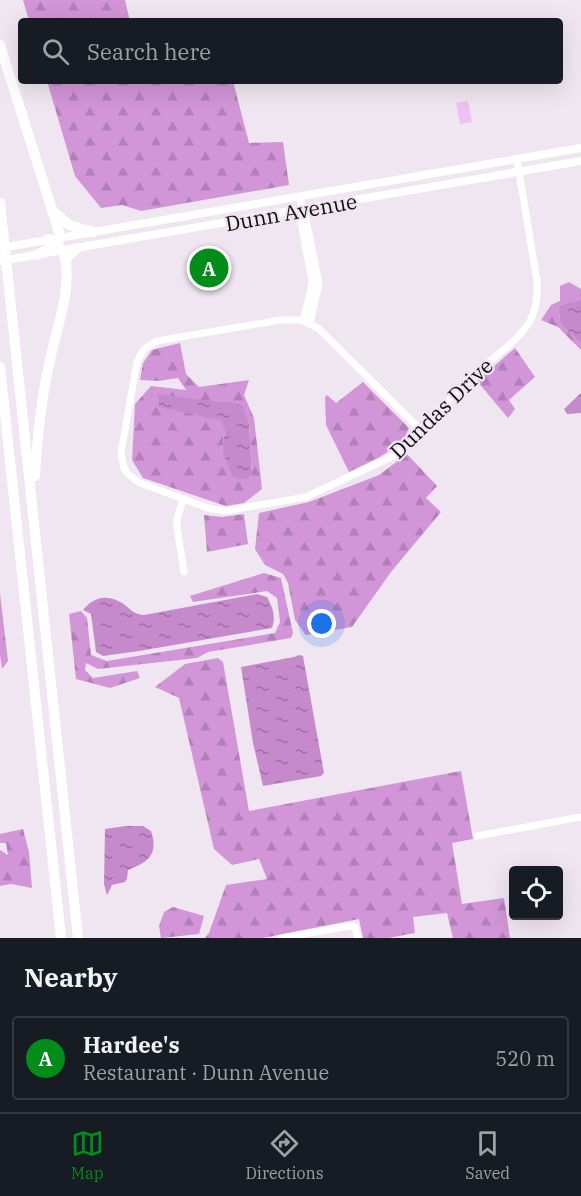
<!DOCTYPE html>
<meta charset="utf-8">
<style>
body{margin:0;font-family:"IBM Plex Serif",serif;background:#20242c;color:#f1f3f6}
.controls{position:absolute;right:18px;bottom:18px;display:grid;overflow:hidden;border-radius:6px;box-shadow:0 6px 24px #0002}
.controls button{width:54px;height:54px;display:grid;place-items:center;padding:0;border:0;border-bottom:2px solid #363941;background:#171b24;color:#f1f3f6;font:30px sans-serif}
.you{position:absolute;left:322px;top:624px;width:21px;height:21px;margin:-15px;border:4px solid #fff;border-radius:50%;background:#1a73e8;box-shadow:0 0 0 9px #1a73e833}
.badge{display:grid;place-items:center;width:39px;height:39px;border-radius:50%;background:#028c1a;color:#fff;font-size:20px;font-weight:700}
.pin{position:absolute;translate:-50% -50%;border:3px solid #fff;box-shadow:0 2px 6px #0006}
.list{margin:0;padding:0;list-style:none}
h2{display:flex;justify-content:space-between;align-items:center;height:78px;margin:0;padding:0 24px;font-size:26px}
h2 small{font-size:20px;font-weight:400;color:#9ea1a6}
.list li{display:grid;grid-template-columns:39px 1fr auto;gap:18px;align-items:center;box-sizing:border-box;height:84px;margin:0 12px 12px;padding:0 12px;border:2px solid #363941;border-radius:6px}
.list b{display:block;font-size:22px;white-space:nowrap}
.list p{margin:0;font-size:20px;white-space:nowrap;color:#9ea1a6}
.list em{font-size:20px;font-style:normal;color:#9ea1a6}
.icon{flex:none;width:33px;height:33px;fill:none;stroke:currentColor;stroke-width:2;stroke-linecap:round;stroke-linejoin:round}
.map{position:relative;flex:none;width:581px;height:938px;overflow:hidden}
.search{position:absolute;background:#171b24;box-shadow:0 6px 24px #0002;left:18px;right:18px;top:18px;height:66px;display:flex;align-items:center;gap:15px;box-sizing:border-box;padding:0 21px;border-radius:6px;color:#9ea1a6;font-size:22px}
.sheet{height:174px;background:#171b24}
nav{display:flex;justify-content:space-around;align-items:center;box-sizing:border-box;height:84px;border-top:2px solid #363941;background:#171b24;font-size:16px;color:#9ea1a6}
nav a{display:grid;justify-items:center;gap:3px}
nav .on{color:#028c1a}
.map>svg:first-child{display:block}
</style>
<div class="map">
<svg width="581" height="938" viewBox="0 0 581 938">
<defs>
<pattern id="forest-firs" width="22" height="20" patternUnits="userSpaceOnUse" patternTransform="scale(1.5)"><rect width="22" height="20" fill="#d295d7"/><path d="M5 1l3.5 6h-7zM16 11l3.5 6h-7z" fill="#b37fb8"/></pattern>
<pattern id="water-ripples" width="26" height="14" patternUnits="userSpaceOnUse" patternTransform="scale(1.5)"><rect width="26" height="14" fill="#c689cb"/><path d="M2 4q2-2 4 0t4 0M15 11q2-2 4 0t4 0" fill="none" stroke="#9f6ea3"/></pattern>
</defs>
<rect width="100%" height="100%" fill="#f0e6f1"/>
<polygon fill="#edc1f0" points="468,101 472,122 460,124 456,103"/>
<g fill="url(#forest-firs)" fill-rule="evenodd">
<polygon points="23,0 125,0 130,21 29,21"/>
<polygon points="47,81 233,81 249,143 283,142 289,185 141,211 122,205 101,208 75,176"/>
<polygon points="569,282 581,289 581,299 558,306 561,325 581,343 581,350 558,327 541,320 551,305 560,301 560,286"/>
<path d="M180,343L186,374L199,387L249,380L244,395L254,418L262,489L244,503L226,506L143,478L132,460L135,404L151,386L186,390L178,378L159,381L140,380L143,363L152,350ZM217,402H232L249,424L252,475L245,480L232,475L222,451L225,430L220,420Z"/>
<polygon points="515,348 535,377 509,400 515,409 508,418 477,381"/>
<polygon points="363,382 409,428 402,443 378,458 349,472 326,425 325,397 327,395 336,403"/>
<polygon points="407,454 437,486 426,498 441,512 391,572 352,627 306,635 295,620 288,583 283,574 265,565 255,549 259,513 309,502 379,475"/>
<polygon points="244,514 248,544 207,552 204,515 222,517"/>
<polygon points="264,573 281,578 293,633 291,638 208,652 197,658 98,669 86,663 85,670 93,678 137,671 140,678 110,688 76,679 69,614 81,611 87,618 91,655 107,661 275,633 280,622 277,598 267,591 193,602 190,596"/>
<polygon points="0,593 8,661 2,669 0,655"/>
<polygon points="218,658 223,662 249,811 461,771 473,839 452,843 462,904 504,898 510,938 453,938 447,913 413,917 415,933 388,938 363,938 359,919 263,938 205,938 209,933 226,885 267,879 259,859 232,865 214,849 179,698 155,687 185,664"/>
<polygon points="23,829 29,852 32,888 11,884 0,886 0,850 8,855 6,843 0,843 0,834"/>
<polygon points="173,907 204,916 199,934 161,938 159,926 164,912"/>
</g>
<g fill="url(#water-ripples)">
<polygon points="581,299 581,343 561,325 558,306"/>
<polygon points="581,393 581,413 567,414 564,409"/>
<polygon points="158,394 217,402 232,402 243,406 249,424 252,475 245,480 232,476 222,451 225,431 220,420 159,407"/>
<path d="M257,594L267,597C273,608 276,616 272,628L139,651L103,656L96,652L91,614L83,610C92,599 104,594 118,601C130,606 130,614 144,615Z"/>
<polygon points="299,655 303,656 324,773 321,776 263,786 253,743 241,667 294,657"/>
<path d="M126,826H143L151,831C159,855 148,862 128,870L127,879L125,882L112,885L107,895L104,884L105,829Z"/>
</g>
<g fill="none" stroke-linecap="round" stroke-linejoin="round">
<g stroke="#fff" stroke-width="7">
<polyline points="300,197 302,210 300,216 312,281 310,294 303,321"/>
<polyline points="302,210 305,214 319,284 310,323"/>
<path d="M420,429L318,328L301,320H280L157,341L144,349L137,362L121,453L124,468L128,474L140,483L208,508L225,511L306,497L393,456L403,448C428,421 454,394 481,369C497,354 519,340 530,321C537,308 538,295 537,281L517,159"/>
<polyline points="183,500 177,519 177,527 184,572"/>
<polyline points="477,836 581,817"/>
<polyline points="281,938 350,926 355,927 358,938"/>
</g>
<g stroke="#fff" stroke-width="8">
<polyline points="0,248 581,148"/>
<polyline points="0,261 581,161"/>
</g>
<g stroke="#fff" stroke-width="10">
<polyline points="0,45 59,232 58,244 37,255"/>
<polyline points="0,203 78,938"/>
<polyline points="54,212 69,225 93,232"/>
<polyline points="66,261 69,255 77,248"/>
<polyline points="0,367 61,938"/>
<path d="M35,476C37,439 41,401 49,365C55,332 70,297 66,264C65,251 59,245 48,239"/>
</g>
</g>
<g text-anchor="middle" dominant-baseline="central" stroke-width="4.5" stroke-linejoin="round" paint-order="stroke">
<g font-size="21" fill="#110d11" stroke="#f0e6f1">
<text transform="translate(291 212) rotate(-10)">Dunn Avenue</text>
<text transform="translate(441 408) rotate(-44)">Dundas Drive</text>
</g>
</g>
</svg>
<div class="controls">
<button><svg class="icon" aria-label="locate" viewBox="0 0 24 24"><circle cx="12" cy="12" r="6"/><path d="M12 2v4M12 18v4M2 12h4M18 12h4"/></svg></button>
</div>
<div class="you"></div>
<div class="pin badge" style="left:209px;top:268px">A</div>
<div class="search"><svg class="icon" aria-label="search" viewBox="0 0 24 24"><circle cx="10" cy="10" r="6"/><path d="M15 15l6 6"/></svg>Search here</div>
</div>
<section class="sheet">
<h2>Nearby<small></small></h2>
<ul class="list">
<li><span class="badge">A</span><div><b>Hardee's</b><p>Restaurant · Dunn Avenue</p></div><em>520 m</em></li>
</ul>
</section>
<nav>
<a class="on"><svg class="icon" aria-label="map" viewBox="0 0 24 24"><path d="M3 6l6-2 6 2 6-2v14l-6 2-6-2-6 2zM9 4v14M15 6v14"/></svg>Map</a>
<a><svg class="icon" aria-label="directions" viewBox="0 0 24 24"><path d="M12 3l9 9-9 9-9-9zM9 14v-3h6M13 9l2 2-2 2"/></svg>Directions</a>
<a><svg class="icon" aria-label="saved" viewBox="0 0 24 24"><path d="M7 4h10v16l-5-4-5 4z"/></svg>Saved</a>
</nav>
